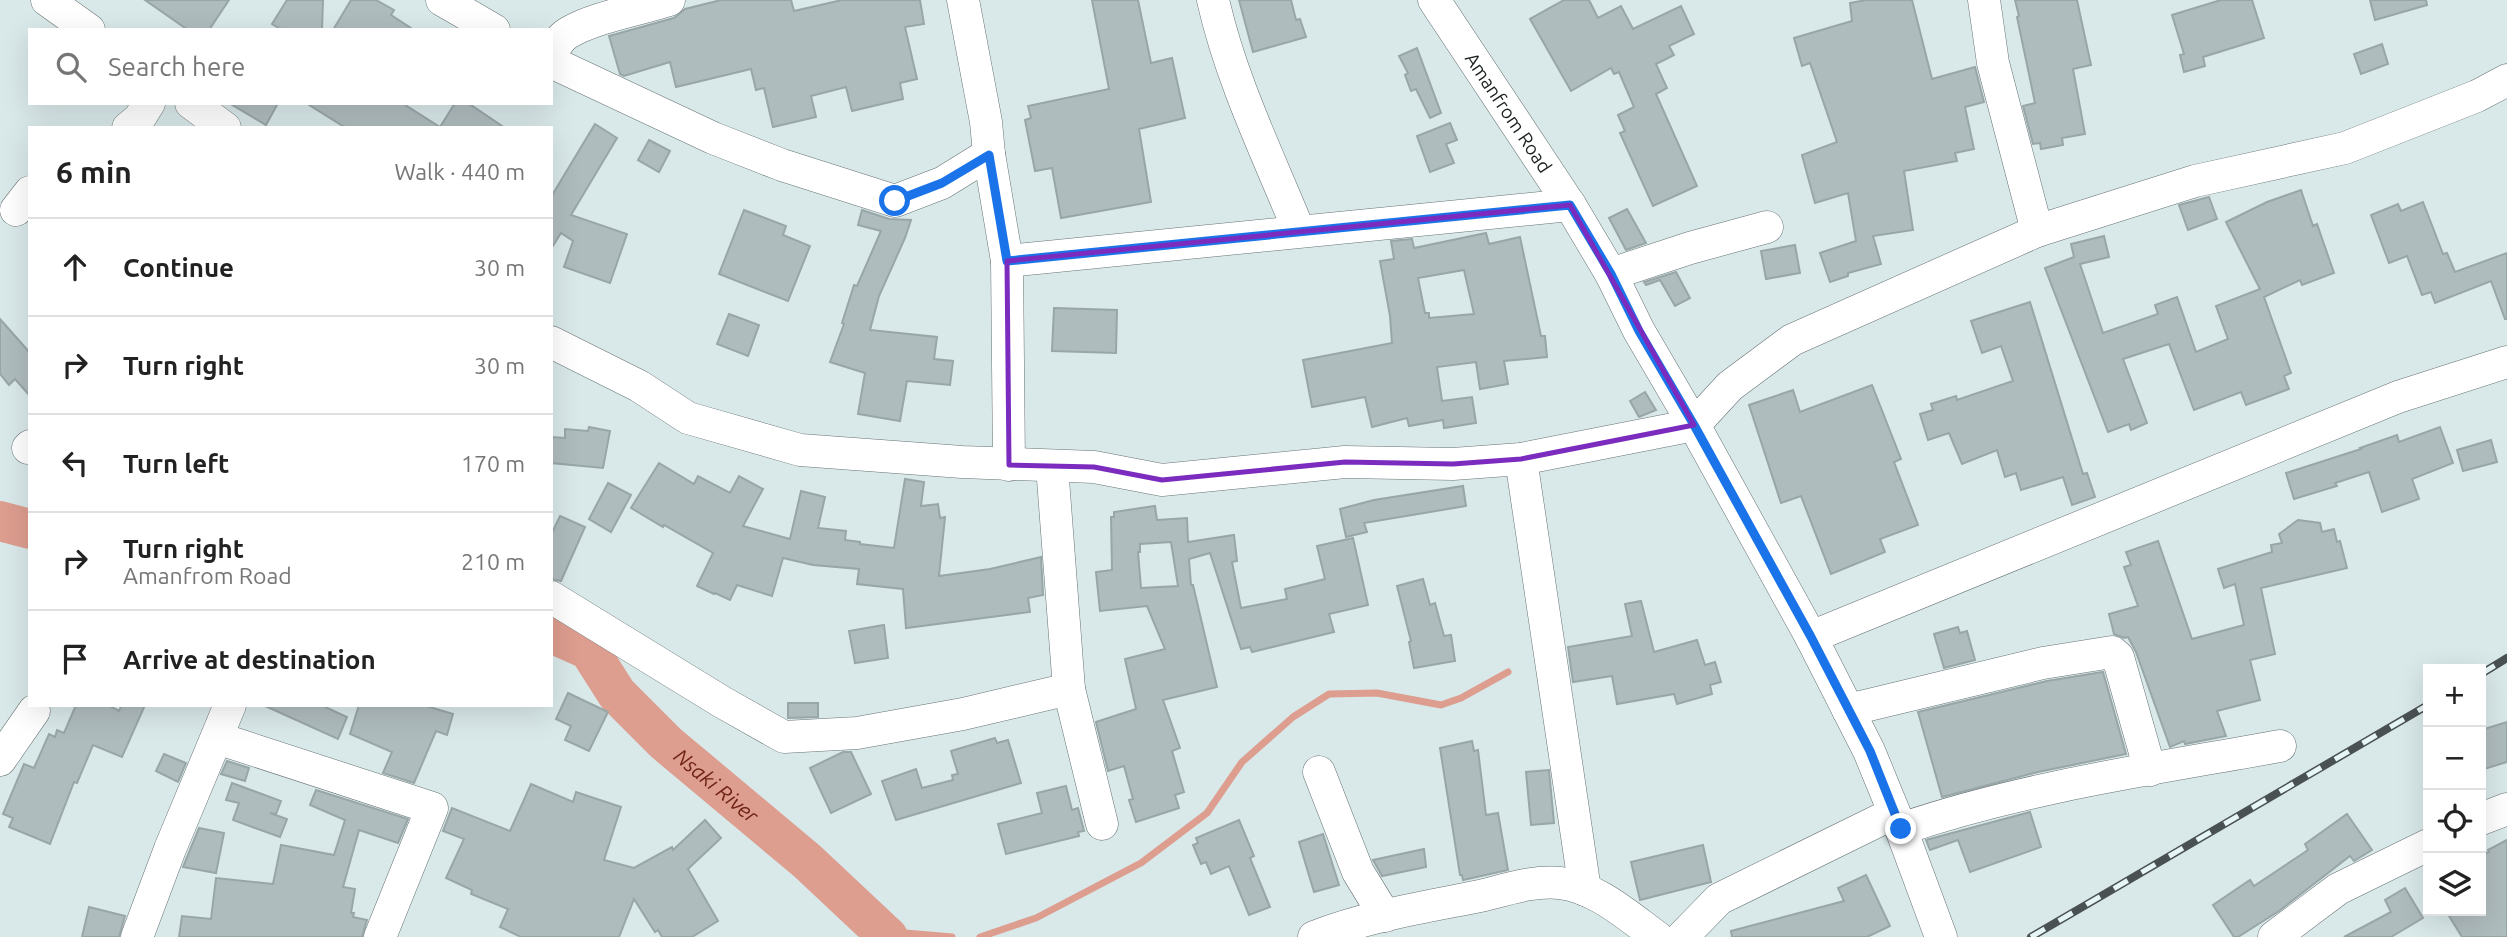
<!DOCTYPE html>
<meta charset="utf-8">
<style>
body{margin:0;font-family:Ubuntu,sans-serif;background:#f6f6f6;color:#222}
.controls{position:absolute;right:21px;bottom:21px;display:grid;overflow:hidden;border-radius:0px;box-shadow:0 7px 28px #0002}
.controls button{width:63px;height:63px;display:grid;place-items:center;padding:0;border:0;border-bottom:2px solid #e0e0e0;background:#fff;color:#222;font:35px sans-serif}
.stop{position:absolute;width:21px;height:21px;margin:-16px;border:5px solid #1a73e8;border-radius:50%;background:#fff}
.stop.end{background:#1a73e8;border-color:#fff;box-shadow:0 2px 7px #0008}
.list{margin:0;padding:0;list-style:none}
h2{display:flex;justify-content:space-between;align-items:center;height:91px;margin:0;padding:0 28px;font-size:30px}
h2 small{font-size:23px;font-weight:400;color:#767676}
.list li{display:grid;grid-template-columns:46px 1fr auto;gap:21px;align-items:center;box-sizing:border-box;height:98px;padding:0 28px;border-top:2px solid #e0e0e0}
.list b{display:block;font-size:26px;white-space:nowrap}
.list p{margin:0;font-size:23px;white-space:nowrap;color:#767676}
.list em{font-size:23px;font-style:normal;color:#767676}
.icon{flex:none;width:38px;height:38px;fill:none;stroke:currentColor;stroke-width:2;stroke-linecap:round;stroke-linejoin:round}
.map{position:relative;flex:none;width:2507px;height:937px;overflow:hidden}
.search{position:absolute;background:#fff;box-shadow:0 7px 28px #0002;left:28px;top:28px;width:525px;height:77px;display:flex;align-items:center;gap:18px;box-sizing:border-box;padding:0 24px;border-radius:0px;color:#767676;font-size:26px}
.panel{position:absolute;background:#fff;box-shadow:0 7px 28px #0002;left:28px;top:126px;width:525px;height:581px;border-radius:0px}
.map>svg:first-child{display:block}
</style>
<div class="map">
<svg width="2507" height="937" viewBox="0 0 2507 937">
<rect width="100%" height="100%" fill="#d9e8e9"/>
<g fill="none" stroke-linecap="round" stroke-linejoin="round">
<g stroke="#dd9d8f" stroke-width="7">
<polyline points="882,931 952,937"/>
<polyline points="980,937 1036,918 1141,863 1207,813 1242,762 1293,717 1329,694 1377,693 1441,705 1461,698 1508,672"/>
</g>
<g stroke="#dd9d8f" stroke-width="40">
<polyline points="0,521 30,529"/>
<path id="s1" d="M551,633L589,650L617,694L666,743L807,861L888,937"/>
</g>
</g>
<g fill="#afbcbe" stroke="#99a6a8" stroke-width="2" fill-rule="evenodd">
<polygon points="145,0 229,0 209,30 188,30"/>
<polygon points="287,0 323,0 322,30 282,30 272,24"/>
<polygon points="351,0 376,0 394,10 391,15 414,30 333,30"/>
<polygon points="721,0 791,0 794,11 842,0 920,0 924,24 905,27 917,79 900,83 903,99 852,111 846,87 811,96 816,117 773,127 764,88 756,90 751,69 676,87 670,62 624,76 620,74 609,36 674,18 685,9"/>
<polygon points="1092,0 1138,0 1151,63 1172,58 1185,118 1139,129 1151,202 1061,218 1052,168 1035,171 1025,120 1031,118 1028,106 1109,89"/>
<polygon points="1239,0 1291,0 1296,20 1300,19 1306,37 1253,52"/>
<polygon points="1564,0 1589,0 1598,18 1621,6 1633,29 1681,6 1694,34 1669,46 1674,55 1656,64 1667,88 1656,94 1697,186 1653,206 1620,133 1625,131 1618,115 1634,107 1619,72 1614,74 1611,68 1571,91 1530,19"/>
<polygon points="1866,0 1912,0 1932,79 1975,67 1984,102 1965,107 1974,149 1955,153 1957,161 1904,171 1913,230 1873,236 1881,264 1848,273 1848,276 1830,282 1820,253 1856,241 1848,193 1815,203 1802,155 1837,142 1810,63 1802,66 1794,38 1852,21 1850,3"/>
<polygon points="2015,0 2077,0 2091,65 2073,69 2085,134 2062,138 2063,145 2041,149 2040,143 2033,144 2023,106 2035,103 2017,17 2019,16"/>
<polygon points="2221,0 2252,0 2264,38 2203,57 2205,66 2184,72 2180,55 2184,54 2172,15"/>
<polygon points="2370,0 2426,0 2427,5 2375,20"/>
<polygon points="2382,44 2388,64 2361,74 2354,54"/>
<polygon points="1417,48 1441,113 1430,118 1416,89 1411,91 1405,75 1408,73 1399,56"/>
<polygon points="229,103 278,103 266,125"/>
<polygon points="306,103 402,103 440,127 455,103 468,103 505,128 346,128"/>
<polygon points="1450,123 1457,140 1446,144 1454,163 1430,172 1417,136"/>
<polygon points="595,124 617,138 571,215 627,234 610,283 564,267 573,241 561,233 551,249 551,197"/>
<polygon points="649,140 670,151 659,172 638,160"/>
<polygon points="2301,190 2313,226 2317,224 2334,273 2302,285 2300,280 2264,297 2291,373 2284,376 2289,389 2246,405 2241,392 2194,410 2169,344 2123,359 2147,423 2131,430 2129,424 2108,432 2045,268 2074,257 2071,244 2104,236 2109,257 2080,264 2103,333 2158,314 2155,305 2177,297 2196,352 2228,339 2216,306 2260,289 2226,222 2267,202"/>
<polygon points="2209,197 2217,219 2188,230 2179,205"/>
<polygon points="2423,202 2443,254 2447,253 2455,272 2507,253 2507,319 2505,319 2491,281 2435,303 2431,292 2422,295 2407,256 2389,263 2371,215 2398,204 2401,211"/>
<polygon points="1627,209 1646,243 1626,250 1609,218"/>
<polygon points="744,210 786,226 783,235 810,246 788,301 719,274"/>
<polygon points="862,210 889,219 911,220 905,238 879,296 870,330 937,337 934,359 953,361 950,385 907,381 900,421 858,414 865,373 830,362 844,324 842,323 854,285 857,286 881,231 858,225"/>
<path d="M1486,233L1489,244L1520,237L1541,336H1545L1547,357L1504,361L1508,384L1480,389L1476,362L1437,367L1442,401L1472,397L1476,423L1444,428L1443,420L1409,426L1407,418L1372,427L1365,397L1312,407L1303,360L1392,343L1390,316L1380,261L1394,259L1391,241L1412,239L1414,248ZM1464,270L1474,314L1429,318V313H1425L1418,278Z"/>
<polygon points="1795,245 1800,273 1766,279 1761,251"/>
<polygon points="1676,272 1690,298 1675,306 1660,280 1646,285 1644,282"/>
<polygon points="2030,302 2083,474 2087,473 2095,497 2072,505 2063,477 2021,490 2016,473 2005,477 1997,450 1962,464 1949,433 1928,440 1920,414 1933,410 1931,404 1956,396 1957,400 2013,381 2001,346 1982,353 1971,321"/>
<polygon points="1054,308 1117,310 1116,353 1052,351"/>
<polygon points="729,314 759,325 748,356 717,344"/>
<polygon points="0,319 30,353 30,396 15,379 9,385 0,374"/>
<polygon points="1872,385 1901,459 1894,462 1918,525 1880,539 1885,552 1831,574 1801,496 1781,503 1749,405 1793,390 1800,412"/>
<polygon points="1645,392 1656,410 1639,417 1630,401"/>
<polygon points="589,427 610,431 603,468 551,463 551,437 565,438 565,429 588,431"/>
<polygon points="2440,427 2453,463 2412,479 2419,499 2382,512 2369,472 2335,483 2337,486 2294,499 2286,473 2361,449 2360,448 2397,435 2399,442"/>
<polygon points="2491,440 2497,462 2463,471 2457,450"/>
<polygon points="659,463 694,484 698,476 730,493 739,476 763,489 743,526 790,539 801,491 825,497 818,528 846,531 845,540 860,542 860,544 894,548 905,479 924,482 921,506 938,504 940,518 945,517 939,576 990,569 1041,557 1043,595 1028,598 1030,612 906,628 903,589 857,584 859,569 813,565 783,558 772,596 737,585 730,600 715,593 714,594 697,586 713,553 664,525 663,527 631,508"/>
<polygon points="608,483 631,495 611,532 589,519"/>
<polygon points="1463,486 1466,506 1364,523 1367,532 1346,537 1340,509 1374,500"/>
<path d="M1155,506L1157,520L1187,518L1188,542L1234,535L1237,561L1232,562L1241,608L1287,599L1285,589L1325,579L1317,546L1353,538L1368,605L1329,614L1334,632L1252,652L1250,647L1241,649L1210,553L1189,559L1191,585H1193L1217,687L1163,700L1180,748L1172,751L1184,792L1175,795L1179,808L1136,822L1129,800L1133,799L1124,766L1108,771L1096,722L1136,709L1125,659L1165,649L1147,606L1100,611L1096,572L1112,570L1111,517H1114V512ZM1171,542L1178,586L1141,588L1138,552H1140V544Z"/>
<polygon points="560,516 585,527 561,581 551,579 551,535"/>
<polygon points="2298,520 2320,523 2322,532 2334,529 2337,542 2340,541 2347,568 2261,588 2275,654 2250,660 2260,700 2217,711 2226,736 2185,744 2184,741 2170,747 2136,652 2128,637 2124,638 2114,634 2109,614 2138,606 2124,567 2131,565 2126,552 2158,541 2192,639 2244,625 2235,584 2224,588 2218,569 2272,552 2271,545 2282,543 2279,534"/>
<polygon points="1423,579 1430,605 1435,603 1444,636 1451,635 1455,661 1414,668 1409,642 1411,641 1397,586"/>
<polygon points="1641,601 1654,652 1697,640 1705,665 1715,662 1721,682 1710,685 1712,694 1677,704 1674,694 1617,704 1612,676 1573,682 1568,647 1632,636 1625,604"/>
<polygon points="884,625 888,658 855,663 849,631"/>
<polygon points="1958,627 1960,633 1967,631 1975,660 1944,668 1934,634"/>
<polygon points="2103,672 2126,754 2038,772 1942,797 1918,712 2047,681"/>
<polygon points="568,693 608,712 589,751 565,740 571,726 556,719"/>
<polygon points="788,703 818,703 818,717 788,718"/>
<polygon points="76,705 108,705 119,711 122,705 145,705 122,757 93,745 77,783 74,782 50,844 9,827 13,818 3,814 24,764 34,768 49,734 55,737 57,730 64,733"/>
<polygon points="263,705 321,705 347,717 338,739"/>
<polygon points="359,705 423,705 453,714 447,735 436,731 414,783 383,773 392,752 350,734"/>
<polygon points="2507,722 2507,762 2481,770 2481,730"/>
<polygon points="995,738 997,743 1008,740 1021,783 896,820 882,781 916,769 922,788 953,780 952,775 958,774 951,751"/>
<polygon points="1472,741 1474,751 1478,750 1486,815 1498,813 1508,870 1463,880 1462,875 1460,875 1440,748"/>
<polygon points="843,752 851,752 871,794 831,813 810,768"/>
<polygon points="164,754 186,763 178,782 156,771"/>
<polygon points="227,761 249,768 245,781 221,774"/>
<polygon points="1549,770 1554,823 1531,825 1526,772"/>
<polygon points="232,783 281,801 276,814 270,813 287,819 280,837 233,820 239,803 226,800"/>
<polygon points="531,784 573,802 576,792 621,807 604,860 634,868 672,847 673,850 705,820 721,838 688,869 718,921 692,937 662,937 658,930 655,932 634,899 619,937 521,937 500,927 508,909 471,894 472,890 446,878 464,839 443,831 452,808 510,831"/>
<polygon points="1066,786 1072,810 1078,808 1084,831 1078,832 1079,836 1006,854 998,824 1042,813 1037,793"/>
<polygon points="316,790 408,819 398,843 359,830 343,887 355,889 351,913 354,913 353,917 367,920 362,937 179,937 182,916 211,919 216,878 273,884 281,845 334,855 345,820 310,805"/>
<polygon points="2030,812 2041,847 1970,872 1958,840 1930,850 1926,840"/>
<polygon points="2347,814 2372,850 2354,861 2350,856 2279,911 2238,937 2234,937 2213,905 2250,880 2254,886 2308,850 2305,844"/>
<polygon points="1239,820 1254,856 1250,858 1270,907 1249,915 1229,866 1211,874 1206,862 1201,864 1193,845 1198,843 1196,838"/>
<polygon points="199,828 224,833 216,873 183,867"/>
<polygon points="1323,834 1339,885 1314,892 1299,842"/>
<polygon points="2507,840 2507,937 2462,937 2446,911 2481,911 2481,856 2489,852 2488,850"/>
<polygon points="1703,845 1711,882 1640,900 1631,862"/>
<polygon points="1424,849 1426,867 1382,876 1373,860"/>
<polygon points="1866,875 1890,926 1867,937 1732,937 1731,931 1844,901 1838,888"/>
<polygon points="2405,888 2423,918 2391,937 2344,937 2391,912 2385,900"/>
<polygon points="89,907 125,916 119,937 82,937"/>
</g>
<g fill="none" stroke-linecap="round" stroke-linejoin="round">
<defs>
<g id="minor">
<polyline points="47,0 89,30"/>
<polyline points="442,0 494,30"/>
<polyline points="963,0 986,122 989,154 1007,261 1009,465"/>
<path d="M1213,0C1231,80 1268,155 1299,231"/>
<path id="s2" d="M1434,0L1570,205L1611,274L1639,331L1694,425L1811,637L1869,751L1901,829L1941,937"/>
<polyline points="1984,0 1993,63 2037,231"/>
<path d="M551,54C556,45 560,38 568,33C595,17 638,10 669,0"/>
<polyline points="551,62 713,138 782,165 895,201 942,183 989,154"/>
<polyline points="191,103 225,128"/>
<polyline points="128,128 139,119 149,103"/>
<polyline points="16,210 30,192"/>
<polyline points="1007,261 1570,205"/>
<polyline points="1611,274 1690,248 1767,227"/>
<polyline points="551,342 639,386 688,418 800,450 962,462 1094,467 1162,480 1345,462 1453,464 1521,459 1694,425 1730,386 1792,340 2037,231 2195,181 2345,148 2477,96 2507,80"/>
<polyline points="28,448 30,446"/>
<polyline points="1521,459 1585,890"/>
<polyline points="1052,466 1069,689 1102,824"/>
<polyline points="551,597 722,702 784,737 857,733 963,714 1069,689"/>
<polyline points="1811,637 2398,397 2507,362"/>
<polyline points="1848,710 2043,663 2112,652 2118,657 2150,770"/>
<polyline points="217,738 432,808 380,937"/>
<polyline points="0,760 34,711"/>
<polyline points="1319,772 1358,872 1385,916"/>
<polyline points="2481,819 2507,809"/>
<path d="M1901,829C2024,787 2153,769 2280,746"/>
<polyline points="137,937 170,849 230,705"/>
<path d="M1314,937C1367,916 1425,907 1480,896C1505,890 1534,880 1560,883C1596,887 1628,916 1657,937"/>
<polyline points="1682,937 1719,899 1894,813"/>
<polyline points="2274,937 2338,889 2428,845"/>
</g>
</defs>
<use href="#minor" stroke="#677375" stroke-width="33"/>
<use href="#minor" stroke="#fff" stroke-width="32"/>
<defs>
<g id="rail">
<polyline points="2481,674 2507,658"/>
<polyline points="2031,937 2428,705"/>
</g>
</defs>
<use href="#rail" stroke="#4a5152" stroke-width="8"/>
<use href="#rail" stroke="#e6f5f6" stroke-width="5" stroke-dasharray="16" stroke-linecap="butt"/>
</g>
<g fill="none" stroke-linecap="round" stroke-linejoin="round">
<polyline stroke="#1a73e8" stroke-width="9" points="895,201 942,183 989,155 1007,261 1570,205 1611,274 1639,331 1694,425 1811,637 1870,751 1901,829"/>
</g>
<path fill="none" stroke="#7b2cbf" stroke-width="5" stroke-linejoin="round" d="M1570,205L1694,425L1521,459L1453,464L1345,462L1162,480L1094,467L1009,465L1007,261Z"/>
<g text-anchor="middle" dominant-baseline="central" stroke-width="6" stroke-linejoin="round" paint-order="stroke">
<g font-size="19" fill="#1b2021" stroke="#e6f5f6">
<text stroke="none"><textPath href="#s2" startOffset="135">Amanfrom Road</textPath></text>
</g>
<g font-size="21" font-style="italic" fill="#702416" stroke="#e6f5f6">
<text stroke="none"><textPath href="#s1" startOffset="229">Nsaki River</textPath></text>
</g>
</g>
</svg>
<div class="controls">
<button>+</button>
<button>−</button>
<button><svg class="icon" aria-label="locate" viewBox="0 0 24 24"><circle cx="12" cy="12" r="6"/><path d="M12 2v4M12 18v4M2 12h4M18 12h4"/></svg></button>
<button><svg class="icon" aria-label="layers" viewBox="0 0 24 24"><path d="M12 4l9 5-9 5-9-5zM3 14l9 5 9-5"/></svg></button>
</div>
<div class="stop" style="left:895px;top:201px"></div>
<div class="stop end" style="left:1901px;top:829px"></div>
<div class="search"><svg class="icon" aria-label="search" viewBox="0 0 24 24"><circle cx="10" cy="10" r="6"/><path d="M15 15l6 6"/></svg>Search here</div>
<section class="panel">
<h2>6 min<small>Walk · 440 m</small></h2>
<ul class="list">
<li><svg class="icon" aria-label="ahead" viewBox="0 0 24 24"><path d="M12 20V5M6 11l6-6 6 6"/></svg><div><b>Continue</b></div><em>30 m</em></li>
<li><svg class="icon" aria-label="right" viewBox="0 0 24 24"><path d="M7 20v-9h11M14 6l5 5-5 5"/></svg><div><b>Turn right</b></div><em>30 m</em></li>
<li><svg class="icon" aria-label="left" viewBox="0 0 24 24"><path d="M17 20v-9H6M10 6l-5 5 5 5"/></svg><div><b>Turn left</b></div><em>170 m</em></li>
<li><svg class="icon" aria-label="right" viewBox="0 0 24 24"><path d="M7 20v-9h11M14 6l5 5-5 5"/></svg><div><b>Turn right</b><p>Amanfrom Road</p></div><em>210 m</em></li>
<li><svg class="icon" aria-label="arrive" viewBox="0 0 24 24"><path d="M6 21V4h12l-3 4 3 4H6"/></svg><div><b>Arrive at destination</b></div></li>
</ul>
</section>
</div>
